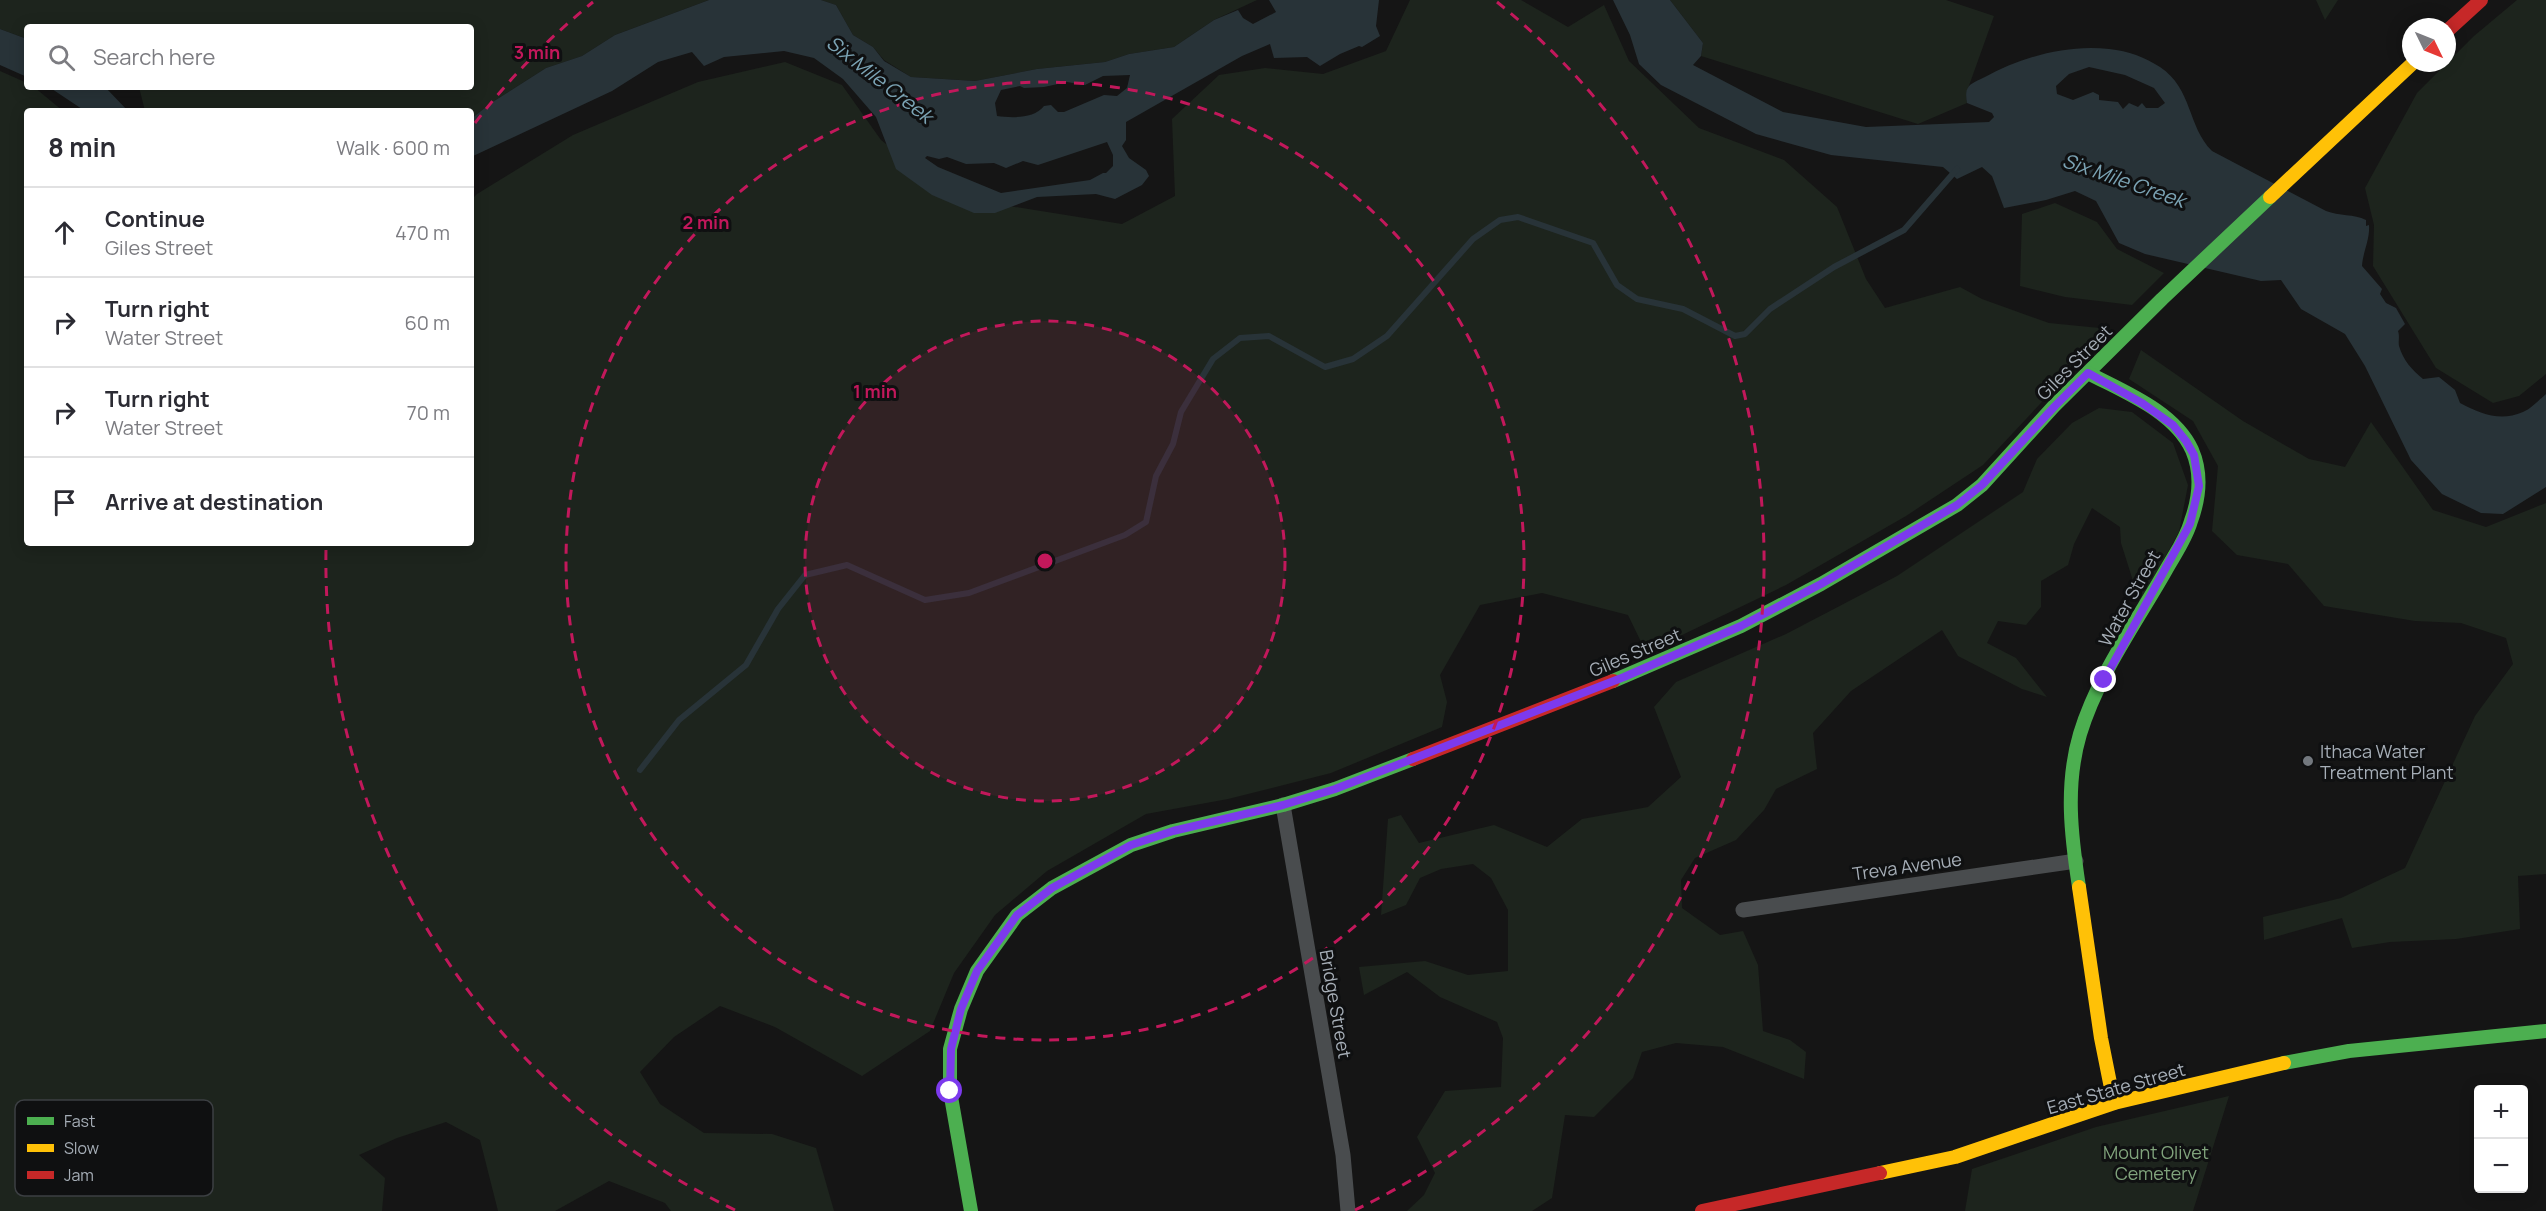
<!DOCTYPE html>
<meta charset="utf-8">
<style>
body{margin:0;font-family:Manrope,sans-serif;background:#f2f2f3;color:#2b2b33}
.controls{position:absolute;right:18px;bottom:18px;display:grid;overflow:hidden;border-radius:6px;box-shadow:0 3px 15px #0003}
.controls button{width:54px;height:54px;display:grid;place-items:center;padding:0;border:0;border-bottom:2px solid #e1e1e2;background:#fff;color:#2b2b33;font:30px sans-serif}
.compass{position:absolute;left:2402px;top:18px;width:54px;height:54px;border-radius:50%;background:#fff;box-shadow:0 3px 15px #0003;rotate:133deg}
.stop{position:absolute;width:18px;height:18px;margin:-14px;border:4px solid #7c3aed;border-radius:50%;background:#fff}
.stop.end{background:#7c3aed;border-color:#fff;box-shadow:0 2px 6px #0008}
.list{margin:0;padding:0;list-style:none}
h2{display:flex;justify-content:space-between;align-items:center;height:78px;margin:0;padding:0 24px;font-size:26px}
h2 small{font-size:20px;font-weight:400;color:#7c7c81}
.list li{display:grid;grid-template-columns:39px 1fr auto;gap:18px;align-items:center;box-sizing:border-box;height:90px;padding:0 24px;border-top:2px solid #e1e1e2}
.list b{display:block;font-size:22px;white-space:nowrap}
.list p{margin:0;font-size:20px;white-space:nowrap;color:#7c7c81}
.list em{font-size:20px;font-style:normal;color:#7c7c81}
.icon{flex:none;width:33px;height:33px;fill:none;stroke:currentColor;stroke-width:2;stroke-linecap:round;stroke-linejoin:round}
.map{position:relative;flex:none;width:2546px;height:1211px;overflow:hidden}
.search{position:absolute;background:#fff;box-shadow:0 3px 15px #0003;left:24px;top:24px;width:450px;height:66px;display:flex;align-items:center;gap:15px;box-sizing:border-box;padding:0 21px;border-radius:6px;color:#7c7c81;font-size:22px}
.panel{position:absolute;background:#fff;box-shadow:0 3px 15px #0003;left:24px;top:108px;width:450px;height:438px;border-radius:6px}
.map>svg:first-child{display:block}
</style>
<div class="map">
<svg width="2546" height="1211" viewBox="0 0 2546 1211">
<rect width="100%" height="100%" fill="#151515"/>
<g fill="#1d241d">
<polygon points="0,0 709,0 615,35 582,56 546,68 491,103 471,119 471,111 145,111 139,87 471,87 471,27 27,27 27,39 0,29"/>
<polygon points="821,0 1257,0 1214,20 1174,47 1129,54 1105,62 1037,69 975,81 911,77 884,60 873,47 853,35 836,5"/>
<polygon points="1410,0 1521,0 1568,27 1604,5 1629,61 1699,128 1784,160 1837,207 1866,279 1885,308 1960,287 1982,299 2049,323 2110,329 1983,465 1906,516 1786,585 1682,635 1643,646 1628,615 1542,593 1480,605 1440,675 1447,702 1442,727 1331,773 1228,799 1146,814 1047,871 995,915 954,973 930,1031 862,1076 775,1027 720,1006 674,1037 640,1072 660,1104 704,1133 772,1134 816,1148 834,1211 671,1211 665,1203 609,1181 555,1211 498,1211 480,1140 446,1122 397,1138 359,1155 385,1178 382,1211 0,1211 0,71 27,83 27,87 34,87 63,111 27,111 27,543 471,543 471,200 477,194 573,135 698,82 785,62 842,85 881,140 953,197 1122,224 1175,196 1172,119 1219,75 1265,68 1323,74 1386,51"/>
<polygon points="1670,0 1946,0 1994,16 1966,94 1967,103 1918,124 1701,56 1703,43"/>
<polygon points="2316,0 2338,0 2325,20"/>
<polygon points="2517,0 2546,0 2546,374 2519,396 2493,403 2436,368 2373,266 2374,225 2365,188 2417,93 2474,36"/>
<polygon points="2055,203 2097,222 2117,249 2164,273 2132,305 2065,297 2020,286 2022,214"/>
<polygon points="2141,350 2243,421 2309,459 2345,467 2371,422 2433,510 2486,527 2546,503 2546,874 2518,876 2520,929 2456,939 2390,942 2352,948 2342,918 2264,940 2263,917 2341,898 2405,868 2475,716 2513,664 2506,638 2461,623 2415,621 2324,606 2288,564 2237,555 2212,531 2218,466 2193,421 2129,379"/>
<polygon points="2099,408 2132,412 2173,443 2188,485 2179,532 2140,603 2121,543 2120,527 2092,508 2074,544 2068,565 2041,581 2041,607 2026,625 1998,621 1987,643 2016,658 2047,697 2022,689 1958,656 1942,630 1851,691 1813,733 1817,769 1776,789 1764,810 1736,840 1695,858 1681,880 1682,908 1720,935 1743,931 1758,965 1763,1031 1790,1040 1806,1052 1804,1079 1723,1047 1676,1043 1642,1052 1633,1078 1594,1117 1565,1115 1552,1198 1532,1211 1407,1211 1424,1195 1435,1173 1417,1137 1445,1091 1501,1087 1503,1038 1497,1022 1440,997 1407,972 1364,995 1359,967 1425,961 1468,975 1508,971 1508,910 1491,878 1473,864 1441,869 1420,878 1406,905 1381,915 1388,819 1401,815 1419,843 1494,825 1547,847 1582,819 1648,807 1681,777 1654,707 1676,682 1786,634 1897,576 2023,492 2037,459 2072,423"/>
<polygon points="2229,1096 2193,1211 1965,1211 1972,1169 2096,1127"/>
</g>
<g fill="#283338" fill-rule="evenodd">
<path d="M709,0H821L836,5L853,35L873,47L884,61L911,77L975,81L1037,69L1105,62L1129,54L1174,47L1214,20L1238,10L1243,18L1253,24L1276,12L1269,0H1379L1376,26L1380,36L1362,47L1359,46L1340,54L1320,66L1307,57L1274,58L1270,44L1242,56L1126,122V140L1122,146L1129,158L1146,170L1149,176L1142,185L1115,199L1096,194L1037,197L995,213H974L932,195L896,169L876,117L843,79L814,58L784,51L724,57L704,66L692,52L658,62L612,91L471,157V119L491,103L546,68L582,56L615,35ZM1130,75L1127,88L1117,96L1104,95L1064,112H1058L1051,105L1044,106C1034,119 1011,118 997,116L995,103L1001,90L1020,86L1024,88L1044,87L1067,82L1085,85L1103,76ZM1107,142L1113,155V166L1106,173H1103L1090,180L1001,193L938,167L925,158L927,156L939,159L947,157L966,164L994,163L1006,168L1023,161L1038,165Z"/>
<path d="M1613,0H1670L1703,43L1701,56L1693,65L1783,112L1866,127L1989,122L1994,117L1992,113L1967,103C1966,97 1965,91 1969,86C1973,82 1981,79 1985,77C2021,57 2068,44 2109,49C2129,51 2144,57 2160,67C2193,89 2187,126 2212,151L2326,211C2339,216 2354,214 2366,220V226L2369,225C2370,240 2363,251 2362,266L2382,289L2380,294L2386,303L2396,308L2405,324L2398,331C2400,337 2398,340 2399,346C2403,360 2412,370 2423,379L2439,377L2455,390L2460,403C2481,414 2500,422 2523,412C2531,409 2539,400 2546,394V487L2503,514L2481,513L2442,494L2411,460L2365,366L2345,334L2301,309L2281,280L2261,281L2145,254L2119,243L2096,201L2075,191L2046,200L2004,208L1992,176L1982,167L1957,179L1943,167L1831,155L1756,134L1661,85L1639,64L1630,35ZM2089,67L2125,75L2154,88L2165,103L2158,108H2146L2142,103L2138,107L2129,103L2123,109L2118,102L2099,100V95L2093,92L2073,100L2057,94L2056,86L2069,74Z"/>
<polygon points="0,29 27,39 27,77 0,65"/>
<polygon points="49,87 105,87 128,111 85,111"/>
</g>
<g fill="none" stroke-linecap="round" stroke-linejoin="round">
<polyline stroke="#283338" stroke-width="6" points="640,770 679,720 746,665 778,609 805,575 847,565 925,600 969,593 1125,535 1146,522 1156,476 1173,444 1181,412 1213,359 1240,338 1269,336 1325,367 1353,359 1387,336 1473,239 1500,220 1518,217 1593,243 1617,285 1637,299 1683,309 1735,336 1745,334 1770,309 1834,267 1904,230 1957,169"/>
<g stroke="#494c4e" stroke-width="15">
<polyline points="1283,805 1343,1155 1348,1211"/>
<polyline points="1743,910 2076,861"/>
</g>
<g stroke="#4caf50" stroke-width="14">
<polyline points="1613,681 1741,626 1821,584 1957,505 1982,485 2054,406 2162,299 2270,197"/>
<path d="M2079,887C2071,835 2065,785 2080,734C2098,675 2136,623 2166,570C2175,554 2186,539 2191,521C2199,499 2202,473 2192,450C2174,411 2124,392 2088,373"/>
<polyline points="2284,1063 2349,1051 2546,1031"/>
<polyline points="971,1211 950,1091 950,1049 961,1009 977,971 1017,915 1052,888 1131,845 1173,831 1283,805 1335,789 1413,759"/>
</g>
<g stroke="#ffc107" stroke-width="14">
<polyline points="2270,197 2413,63"/>
<polyline points="2079,887 2101,1038 2114,1103"/>
<polyline points="1880,1173 1955,1157 2114,1103 2284,1063"/>
</g>
<g stroke="#c62828" stroke-width="14">
<polyline points="2447,31 2481,0"/>
<polyline points="1413,759 1613,681"/>
<polyline points="1702,1211 1880,1173"/>
</g>
</g>
<g fill="none" stroke-linecap="round" stroke-linejoin="round">
<polyline stroke="#7c3aed" stroke-width="8" points="950,1091 951,1049 961,1009 977,971 1017,915 1052,888 1131,845 1173,831 1283,805 1335,789 1624,677 1741,626 1821,584 1957,505 1982,485 2055,406 2088,373 2142,403 2173,425 2186,441 2194,455 2199,486 2190,524 2104,680"/>
</g>
<circle cx="1045" cy="561" r="240" fill="#c2185b" fill-opacity=".12"/>
<g fill="none" stroke="#c2185b" stroke-width="3" stroke-dasharray="10 8">
<circle cx="1045" cy="561" r="240"/>
<circle cx="1045" cy="561" r="479"/>
<path d="M735 1210A719 719 0 0 1 326 548M475 123A719 719 0 0 1 593 2M1497 2A719 719 0 0 1 1355 1210"/>
</g>
<circle fill="#73787e" stroke="#0f1011" stroke-width="2" cx="2308" cy="761" r="6"/>
<g text-anchor="middle" dominant-baseline="central" stroke-width="6" stroke-linejoin="round" paint-order="stroke">
<g font-size="18" fill="#a6aeb7" stroke="#0f1011">
<text transform="translate(2074 362) rotate(-45)">Giles Street</text>
<text transform="translate(2129 598) rotate(-61)">Water Street</text>
<text transform="translate(1635 652) rotate(-23)">Giles Street</text>
<text transform="translate(1907 866) rotate(-8)">Treva Avenue</text>
<text transform="translate(1336 1004) rotate(80)">Bridge Street</text>
<text transform="translate(2116 1088) rotate(-16)">East State Street</text>
</g>
<g font-size="18" fill="#a6aeb7" stroke="#0f1011" text-anchor="start">
<text x="2320" y="751">Ithaca Water<tspan x="2320" dy="21">Treatment Plant</tspan></text>
</g>
<g font-size="18" fill="#80a37c" stroke="#0f1011">
<text x="2156" y="1152">Mount Olivet<tspan x="2156" dy="21">Cemetery</tspan></text>
</g>
<g font-size="20" font-style="italic" fill="#7ba3b4" stroke="#0f1011">
<text transform="translate(880 79) rotate(38)">Six Mile Creek</text>
<text transform="translate(2124 180) rotate(19)">Six Mile Creek</text>
</g>
</g>
<rect x="15" y="1100" width="198" height="96" rx="9" fill="#0f1011" stroke="#3c3f43" stroke-width="1.5"/>
<rect x="27" y="1117" width="27" height="8" fill="#4caf50"/>
<rect x="27" y="1144" width="27" height="8" fill="#ffc107"/>
<rect x="27" y="1171" width="27" height="8" fill="#c62828"/>
<g font-size="16" fill="#a6aeb7">
<text x="64" y="1127">Fast</text>
<text x="64" y="1154">Slow</text>
<text x="64" y="1181">Jam</text>
</g>
<circle cx="1045" cy="561" r="9" fill="#c2185b" stroke="#0f1011" stroke-width="3"/>
<g font-size="18" text-anchor="middle" font-weight="bold" fill="#c2185b" stroke="#0f1011" stroke-width="6" stroke-linejoin="round" paint-order="stroke">
<text x="537" y="59">3 min</text>
<text x="706" y="229">2 min</text>
<text x="875" y="398">1 min</text>
</g>
</svg>
<div class="controls">
<button>+</button>
<button>−</button>
</div>
<svg class="compass" viewBox="-18 -18 36 36"><path d="M0-13l5 13h-10z" fill="#e53935"/><path d="M0 13l5-13h-10z" fill="#7c7c81"/></svg>
<div class="stop" style="left:950px;top:1091px"></div>
<div class="stop end" style="left:2104px;top:680px"></div>
<div class="search"><svg class="icon" aria-label="search" viewBox="0 0 24 24"><circle cx="10" cy="10" r="6"/><path d="M15 15l6 6"/></svg>Search here</div>
<section class="panel">
<h2>8 min<small>Walk · 600 m</small></h2>
<ul class="list">
<li><svg class="icon" aria-label="ahead" viewBox="0 0 24 24"><path d="M12 20V5M6 11l6-6 6 6"/></svg><div><b>Continue</b><p>Giles Street</p></div><em>470 m</em></li>
<li><svg class="icon" aria-label="right" viewBox="0 0 24 24"><path d="M7 20v-9h11M14 6l5 5-5 5"/></svg><div><b>Turn right</b><p>Water Street</p></div><em>60 m</em></li>
<li><svg class="icon" aria-label="right" viewBox="0 0 24 24"><path d="M7 20v-9h11M14 6l5 5-5 5"/></svg><div><b>Turn right</b><p>Water Street</p></div><em>70 m</em></li>
<li><svg class="icon" aria-label="arrive" viewBox="0 0 24 24"><path d="M6 21V4h12l-3 4 3 4H6"/></svg><div><b>Arrive at destination</b></div></li>
</ul>
</section>
</div>
